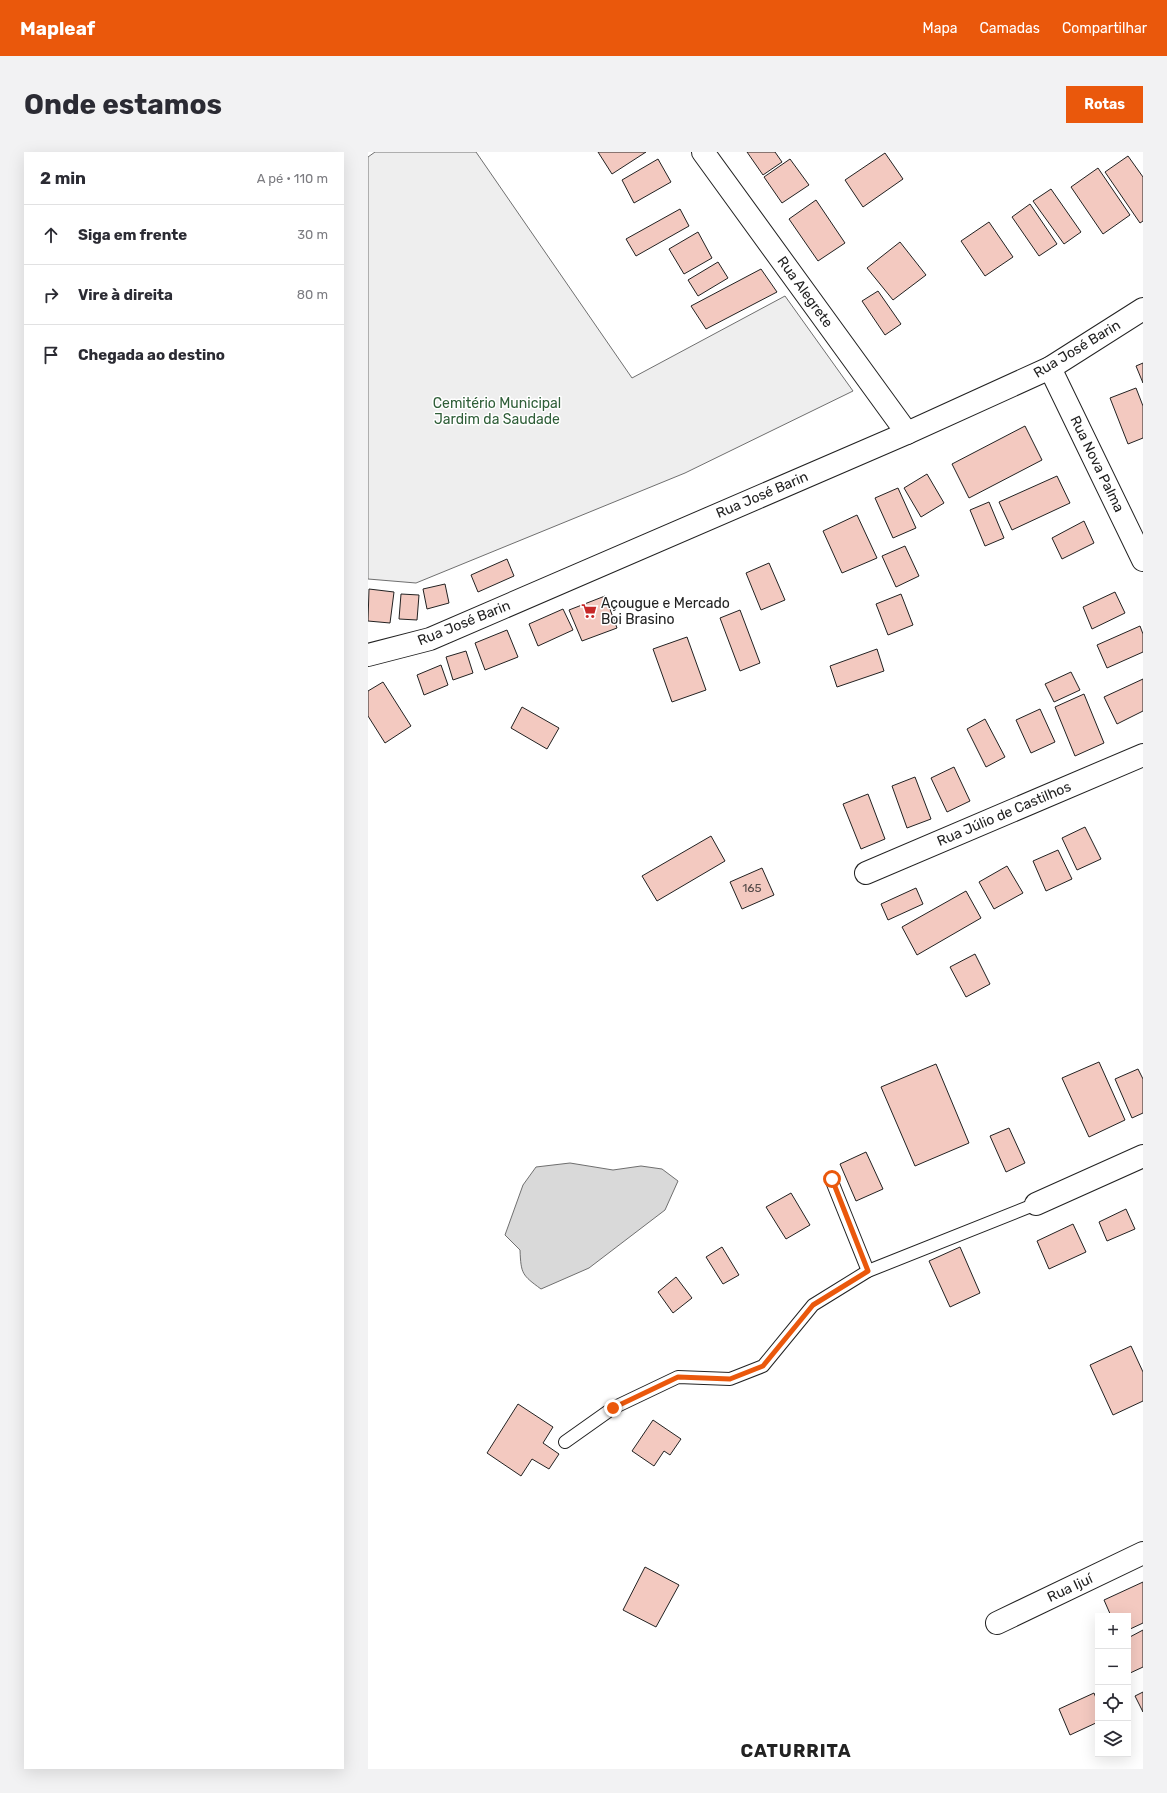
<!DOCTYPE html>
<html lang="pt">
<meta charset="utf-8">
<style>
body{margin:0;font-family:Rubik,sans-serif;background:#f2f2f3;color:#2b2b33}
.controls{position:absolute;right:12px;bottom:12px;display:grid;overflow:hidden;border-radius:0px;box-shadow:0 4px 16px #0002}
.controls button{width:36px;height:36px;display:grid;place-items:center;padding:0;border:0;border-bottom:1px solid #e1e1e2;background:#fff;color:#2b2b33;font:20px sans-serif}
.stop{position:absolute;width:12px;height:12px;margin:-9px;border:3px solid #ea580c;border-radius:50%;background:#fff}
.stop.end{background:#ea580c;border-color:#fff;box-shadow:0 1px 4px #0008}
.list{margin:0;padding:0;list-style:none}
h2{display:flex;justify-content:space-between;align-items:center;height:52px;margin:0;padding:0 16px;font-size:17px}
h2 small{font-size:13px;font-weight:400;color:#7c7c81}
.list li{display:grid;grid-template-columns:26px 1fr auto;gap:12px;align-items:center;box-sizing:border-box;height:60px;padding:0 16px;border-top:1px solid #e1e1e2}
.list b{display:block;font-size:15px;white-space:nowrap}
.list em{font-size:13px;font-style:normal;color:#7c7c81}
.icon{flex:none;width:22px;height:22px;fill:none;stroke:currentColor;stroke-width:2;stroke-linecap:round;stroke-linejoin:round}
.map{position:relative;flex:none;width:775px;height:1617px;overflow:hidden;border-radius:0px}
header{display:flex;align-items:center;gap:24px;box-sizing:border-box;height:56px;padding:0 20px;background:#ea580c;color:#fff}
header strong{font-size:19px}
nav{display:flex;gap:22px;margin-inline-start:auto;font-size:14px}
.intro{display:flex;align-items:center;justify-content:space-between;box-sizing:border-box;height:96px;padding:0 24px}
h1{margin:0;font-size:28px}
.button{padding:10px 18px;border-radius:0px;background:#ea580c;color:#fff;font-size:14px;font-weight:700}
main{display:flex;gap:24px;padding:0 24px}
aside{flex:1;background:#fff;border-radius:0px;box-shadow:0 4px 16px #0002}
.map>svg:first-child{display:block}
</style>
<header>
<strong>Mapleaf</strong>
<nav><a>Mapa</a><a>Camadas</a><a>Compartilhar</a></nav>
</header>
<div class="intro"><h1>Onde estamos</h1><a class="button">Rotas</a></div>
<main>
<aside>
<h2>2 min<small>A pé · 110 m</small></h2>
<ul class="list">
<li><svg class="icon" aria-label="ahead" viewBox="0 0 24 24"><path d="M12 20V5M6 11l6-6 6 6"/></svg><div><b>Siga em frente</b></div><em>30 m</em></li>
<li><svg class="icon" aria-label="right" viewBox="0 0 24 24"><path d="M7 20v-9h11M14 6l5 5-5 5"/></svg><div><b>Vire à direita</b></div><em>80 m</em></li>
<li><svg class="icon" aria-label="arrive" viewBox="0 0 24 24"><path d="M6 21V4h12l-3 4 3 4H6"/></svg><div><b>Chegada ao destino</b></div></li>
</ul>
</aside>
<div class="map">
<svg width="775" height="1617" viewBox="0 0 775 1617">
<rect width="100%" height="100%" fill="#fff"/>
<polygon fill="#eee" stroke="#6f6f6f" points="7,0 108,0 264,226 417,144 485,239 317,321 48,431 0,427 0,5"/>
<path fill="#d9d9d9" stroke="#6f6f6f" d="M202,1011L245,1018L273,1014L294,1017L310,1029L297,1058L221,1116L173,1137C154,1123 153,1122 152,1098L137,1083L155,1033L168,1015Z"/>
<g fill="#f3c9c0" stroke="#222">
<polygon points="230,0 278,0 244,22"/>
<polygon points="379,0 407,0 414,10 395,23"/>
<polygon points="517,1 535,27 495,55 477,28"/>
<polygon points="760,4 775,25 775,69 772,71 737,20"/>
<polygon points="290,7 303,30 266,51 254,28"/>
<polygon points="422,7 441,33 414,51 396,25"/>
<polygon points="730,16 762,63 735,82 703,35"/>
<polygon points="683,37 713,80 696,92 665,49"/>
<polygon points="448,48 477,91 450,109 421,67"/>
<polygon points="662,52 689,92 671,104 644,65"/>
<polygon points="312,57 321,74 268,104 258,87"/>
<polygon points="621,70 645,105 617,124 593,89"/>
<polygon points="330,80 344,106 316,122 301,97"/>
<polygon points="532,90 558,123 525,148 499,116"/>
<polygon points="350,110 360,126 330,144 320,128"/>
<polygon points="393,117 409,140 338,177 323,154"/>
<polygon points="510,139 533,172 517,183 494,149"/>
<polygon points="775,211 775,231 768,214"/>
<polygon points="768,236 775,254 775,286 760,292 742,246"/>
<polygon points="657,274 674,308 601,346 584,312"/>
<polygon points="559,322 576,351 553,365 536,336"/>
<polygon points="689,324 702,351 644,378 631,350"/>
<polygon points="530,336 548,376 525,386 507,346"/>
<polygon points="621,350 636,386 617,394 602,358"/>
<polygon points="489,363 509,406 474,421 455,379"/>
<polygon points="716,369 726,391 694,407 684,386"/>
<polygon points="537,394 551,424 528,435 514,404"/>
<polygon points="139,407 146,424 110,440 103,423"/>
<polygon points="401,411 417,448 393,458 378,421"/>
<polygon points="77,432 81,451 59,457 55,437"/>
<polygon points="1,437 26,440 22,471 0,469"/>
<polygon points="747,440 757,461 724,477 715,455"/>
<polygon points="33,442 51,443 49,468 31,467"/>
<polygon points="533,442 545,473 520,483 508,452"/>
<polygon points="237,444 249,476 214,489 201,458"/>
<polygon points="195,457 205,478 170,494 161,472"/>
<polygon points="372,458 392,511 372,519 352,466"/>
<polygon points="772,474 775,482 775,500 739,516 729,493"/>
<polygon points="139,478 150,505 117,518 107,491"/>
<polygon points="319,485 338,538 304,550 285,497"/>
<polygon points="509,497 516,519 469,535 462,514"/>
<polygon points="98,499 105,521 85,528 78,505"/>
<polygon points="73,513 80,533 56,543 49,523"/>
<polygon points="703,520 712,538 686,550 677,532"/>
<polygon points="775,527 775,559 749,572 736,545"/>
<polygon points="15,530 43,574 17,591 0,564 0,539"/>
<polygon points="716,542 736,591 707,604 687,555"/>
<polygon points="154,555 191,576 179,597 143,576"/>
<polygon points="672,557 687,590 663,601 648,568"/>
<polygon points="617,567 637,605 618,615 599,577"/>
<polygon points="586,615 602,649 579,660 563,626"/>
<polygon points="547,625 563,667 539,676 524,634"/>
<polygon points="500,642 517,687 493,697 475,652"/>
<polygon points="717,675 733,707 709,718 694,686"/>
<polygon points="343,684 357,709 289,749 274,724"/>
<polygon points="690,698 704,727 678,739 665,709"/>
<polygon points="639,714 655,741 626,757 611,730"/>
<polygon points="394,716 406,743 374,757 362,730"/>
<polygon points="548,736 555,752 520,768 513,752"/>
<polygon points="598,739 613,766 549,803 534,775"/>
<polygon points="607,802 622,832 598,845 582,815"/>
<polygon points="731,910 757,968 721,985 694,926"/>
<polygon points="568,912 601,991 547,1014 513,935"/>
<polygon points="770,917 775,927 775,961 764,966 747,927"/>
<polygon points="641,976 657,1011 638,1020 622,984"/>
<polygon points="498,1000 515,1037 488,1049 472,1012"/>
<polygon points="423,1041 442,1073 418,1087 398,1055"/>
<polygon points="758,1057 767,1077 739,1089 731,1070"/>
<polygon points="705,1072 718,1100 681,1117 669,1089"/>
<polygon points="354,1095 371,1123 355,1132 338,1105"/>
<polygon points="592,1095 612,1141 582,1155 561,1109"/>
<polygon points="308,1125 324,1146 305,1161 290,1140"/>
<polygon points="763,1194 775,1220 775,1249 745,1263 722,1213"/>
<polygon points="150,1252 185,1275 175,1291 191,1302 181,1317 164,1307 153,1324 119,1301"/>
<polygon points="285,1268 313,1287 302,1303 296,1299 286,1314 264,1299"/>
<polygon points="277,1415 311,1433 288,1475 255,1458"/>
<polygon points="775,1430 775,1471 760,1478 760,1464 743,1464 736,1448"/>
<polygon points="775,1478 775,1515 760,1522 760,1486"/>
<polygon points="775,1540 775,1560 767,1544"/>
<polygon points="726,1541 730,1551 730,1570 702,1583 691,1557"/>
</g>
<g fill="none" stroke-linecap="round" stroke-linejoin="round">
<defs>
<g id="service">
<polyline points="463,1027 500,1119"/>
<polyline points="197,1290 245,1256 310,1225 362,1227 395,1214 445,1153 500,1119 668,1052"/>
</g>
<g id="minor">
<polyline points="335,0 539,281"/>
<polyline points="682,216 775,408"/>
<polyline points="498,721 775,603"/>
<polyline points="668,1052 775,1004"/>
<polyline points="629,1471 775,1401"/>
</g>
<polyline id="secondary" points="0,503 62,487 539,281 682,216 775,157"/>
</defs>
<use href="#service" stroke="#222" stroke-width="14"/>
<use href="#minor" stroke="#222" stroke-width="24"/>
<use href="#secondary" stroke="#222" stroke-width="24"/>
<use href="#service" stroke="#fff" stroke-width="12"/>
<use href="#minor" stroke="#fff" stroke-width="22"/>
<use href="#secondary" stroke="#fff" stroke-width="22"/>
</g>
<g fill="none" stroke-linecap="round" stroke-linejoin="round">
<polyline stroke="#ea580c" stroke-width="5" points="245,1256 310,1225 362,1227 395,1214 445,1153 500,1119 464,1027"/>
</g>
<defs>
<symbol id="supermarket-bare" viewBox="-9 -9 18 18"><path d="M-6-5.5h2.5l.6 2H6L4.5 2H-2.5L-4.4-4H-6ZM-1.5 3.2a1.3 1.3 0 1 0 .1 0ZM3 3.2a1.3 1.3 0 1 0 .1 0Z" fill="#c62828" stroke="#fff" stroke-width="2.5" paint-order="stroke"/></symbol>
</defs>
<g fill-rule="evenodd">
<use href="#supermarket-bare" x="210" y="448" width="22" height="22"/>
</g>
<g text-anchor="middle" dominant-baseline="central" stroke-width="3" stroke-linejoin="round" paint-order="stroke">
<g font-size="12" fill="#564c4a">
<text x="384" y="736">165</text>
</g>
<g font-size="14" fill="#222" stroke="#fff">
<text transform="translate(437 140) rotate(54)">Rua Alegrete</text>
<text transform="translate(709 197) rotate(-31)">Rua José Barin</text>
<text transform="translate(729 312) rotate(64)">Rua Nova Palma</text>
<text transform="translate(394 343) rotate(-23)">Rua José Barin</text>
<text transform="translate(96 471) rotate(-22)">Rua José Barin</text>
<text transform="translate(636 662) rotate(-23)">Rua Júlio de Castilhos</text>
<text transform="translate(702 1436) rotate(-25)">Rua Ijuí</text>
</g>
<g font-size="14" fill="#2f5e38" stroke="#fff">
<text x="129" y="251">Cemitério Municipal<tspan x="129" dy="16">Jardim da Saudade</tspan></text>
</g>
<g font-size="14" fill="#222" stroke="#fff" text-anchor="start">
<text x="233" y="451">Açougue e Mercado<tspan x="233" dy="16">Boi Brasino</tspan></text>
</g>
<g font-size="18" font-weight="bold" letter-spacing="1" fill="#222" stroke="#fff">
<text x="428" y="1599">CATURRITA</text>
</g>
</g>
</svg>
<div class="controls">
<button>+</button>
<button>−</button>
<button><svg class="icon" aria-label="locate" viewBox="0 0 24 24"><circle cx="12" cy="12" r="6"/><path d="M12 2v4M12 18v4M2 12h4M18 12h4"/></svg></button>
<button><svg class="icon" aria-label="layers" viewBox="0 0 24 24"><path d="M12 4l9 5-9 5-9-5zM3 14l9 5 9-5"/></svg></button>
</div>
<div class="stop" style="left:464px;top:1027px"></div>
<div class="stop end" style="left:245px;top:1256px"></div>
</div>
</main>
